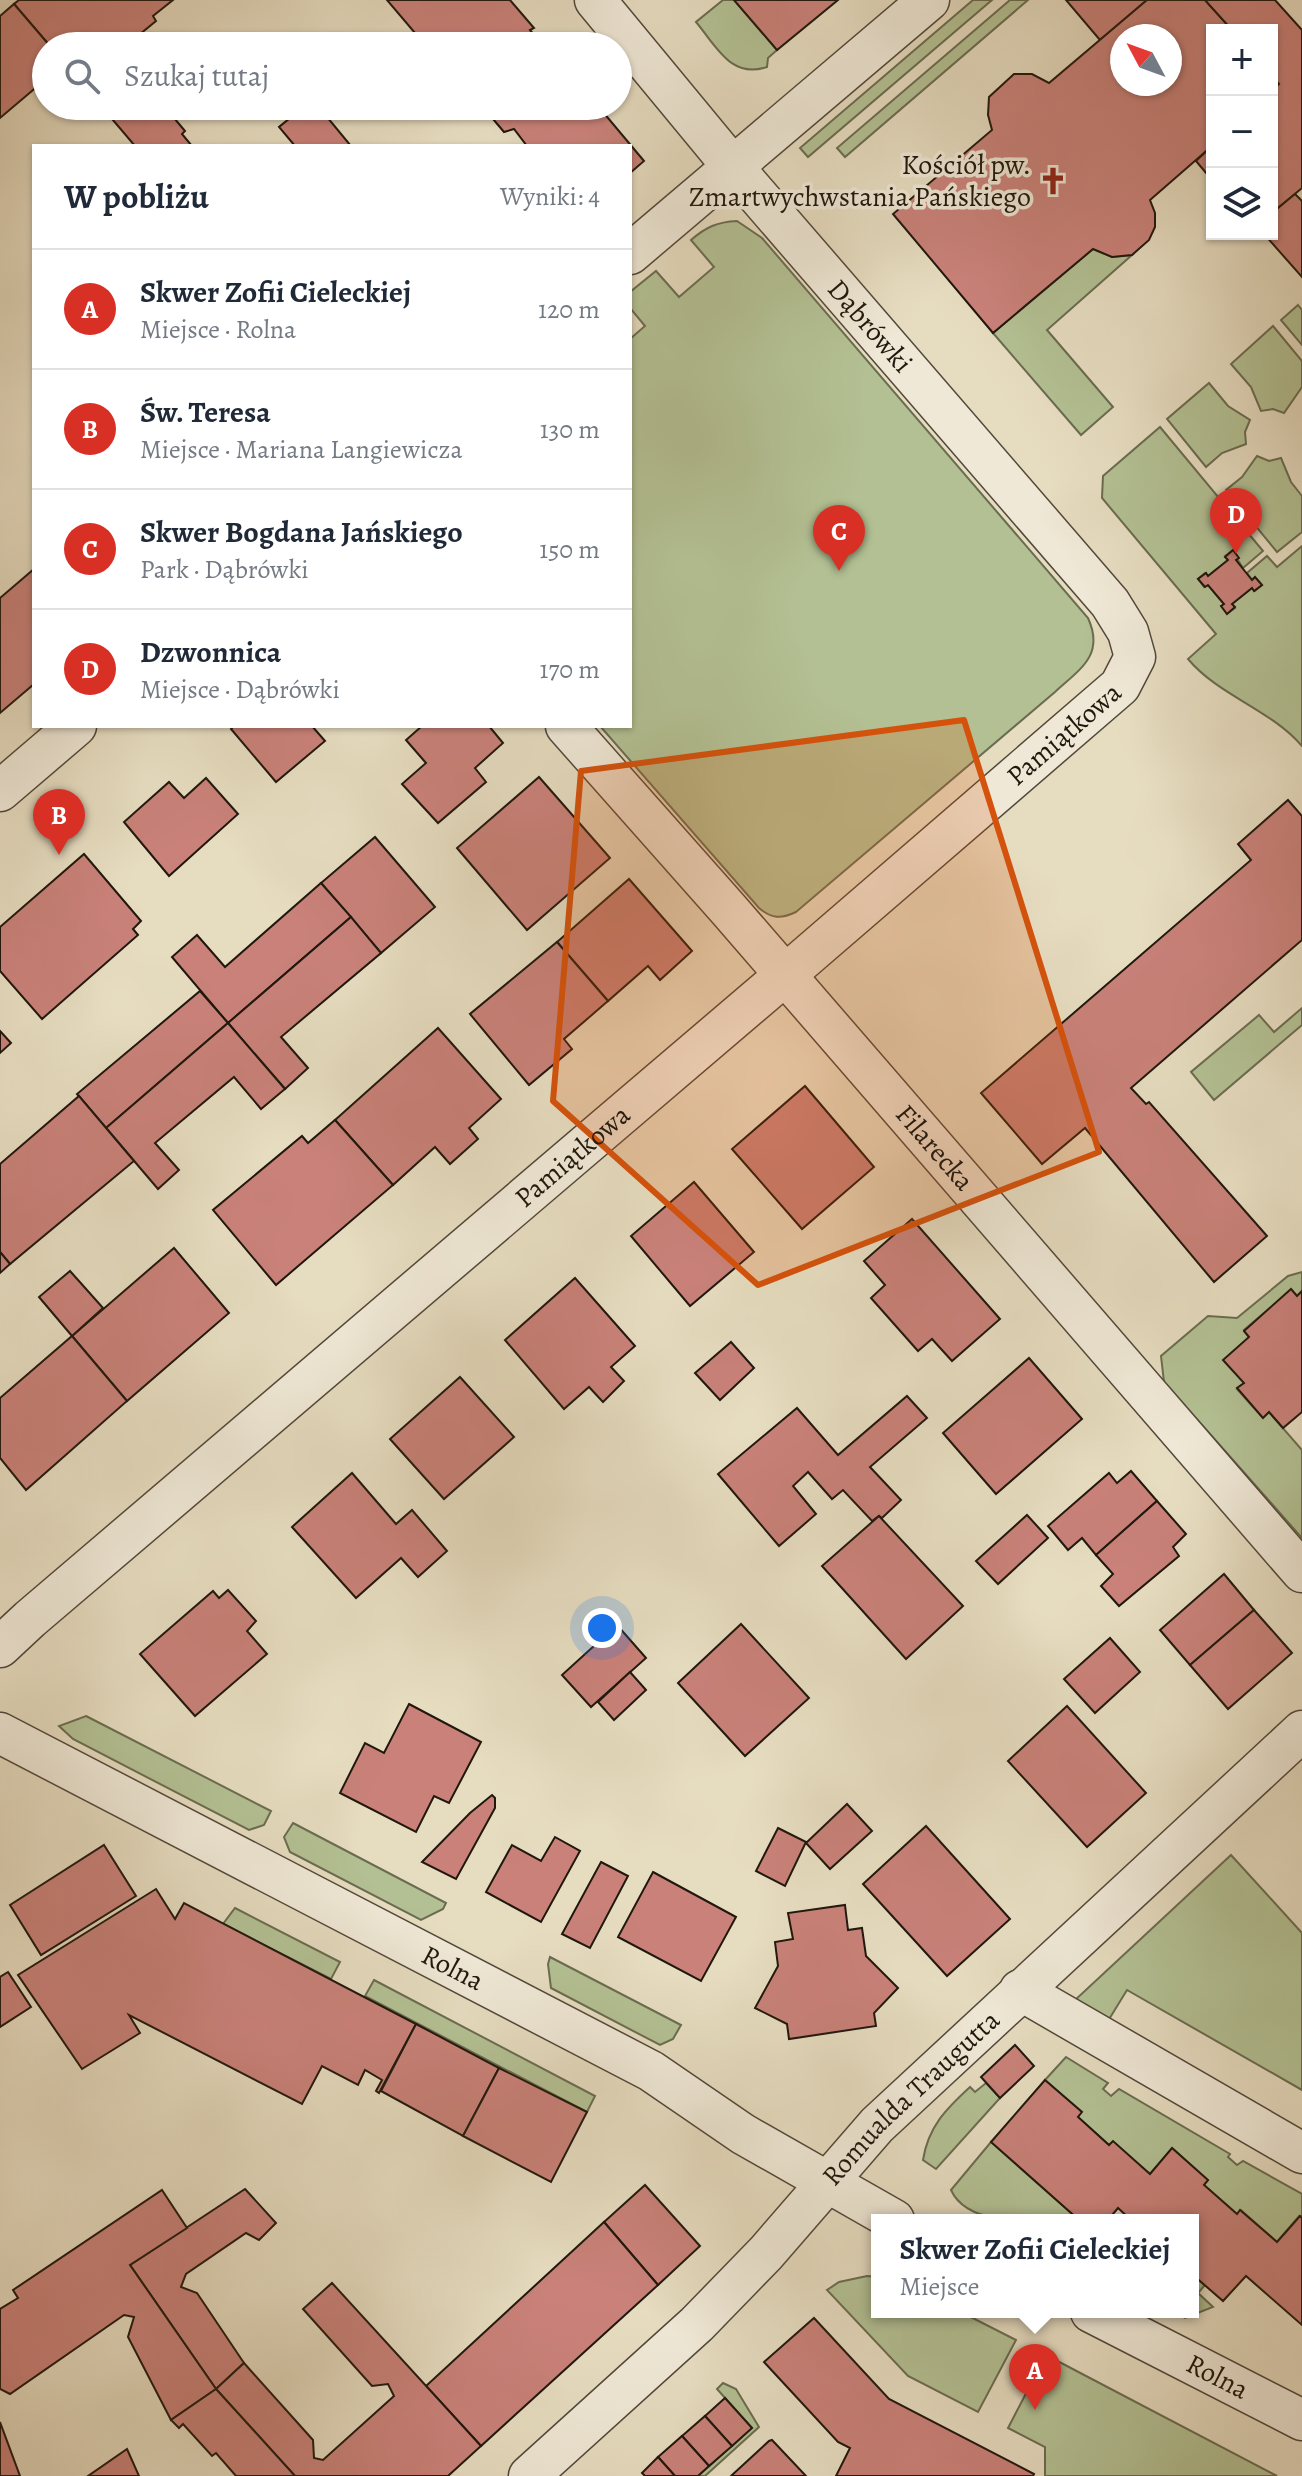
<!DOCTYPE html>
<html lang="pl">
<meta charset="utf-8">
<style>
body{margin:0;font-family:Alegreya,serif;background:#f6f6f7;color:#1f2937}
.controls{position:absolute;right:24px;top:24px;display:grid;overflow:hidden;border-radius:0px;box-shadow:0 2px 6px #0004}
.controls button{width:72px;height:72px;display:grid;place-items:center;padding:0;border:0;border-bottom:2px solid #e0e1e3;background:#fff;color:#1f2937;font:40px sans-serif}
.compass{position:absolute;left:1110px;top:24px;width:72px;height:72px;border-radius:50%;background:#fff;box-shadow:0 2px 6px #0004;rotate:311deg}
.you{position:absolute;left:602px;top:1628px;width:28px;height:28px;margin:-20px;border:6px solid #fff;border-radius:50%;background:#1a73e8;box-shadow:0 0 0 12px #1a73e833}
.badge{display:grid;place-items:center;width:52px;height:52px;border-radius:50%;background:#d93025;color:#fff;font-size:26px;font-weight:700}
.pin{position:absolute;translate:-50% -66px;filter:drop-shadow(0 2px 4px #0008)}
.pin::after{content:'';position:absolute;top:42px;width:28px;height:24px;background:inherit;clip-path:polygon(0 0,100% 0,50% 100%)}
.popup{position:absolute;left:871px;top:2214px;width:328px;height:104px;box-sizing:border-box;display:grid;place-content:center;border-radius:0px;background:#fff;filter:drop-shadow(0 2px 6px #0005);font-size:26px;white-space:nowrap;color:#747a83}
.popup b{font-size:30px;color:#1f2937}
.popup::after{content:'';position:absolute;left:50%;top:100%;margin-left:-16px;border:16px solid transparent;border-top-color:#fff}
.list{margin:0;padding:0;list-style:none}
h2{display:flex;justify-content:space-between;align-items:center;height:104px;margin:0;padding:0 32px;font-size:34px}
h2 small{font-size:26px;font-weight:400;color:#747a83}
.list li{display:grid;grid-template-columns:52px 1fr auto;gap:24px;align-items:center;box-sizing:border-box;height:120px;padding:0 32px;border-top:2px solid #e0e1e3}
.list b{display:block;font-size:30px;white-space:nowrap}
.list p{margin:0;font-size:26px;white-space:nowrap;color:#747a83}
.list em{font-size:26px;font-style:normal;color:#747a83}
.icon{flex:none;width:44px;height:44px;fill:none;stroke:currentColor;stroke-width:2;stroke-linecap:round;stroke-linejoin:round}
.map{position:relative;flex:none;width:1302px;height:2476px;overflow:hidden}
.search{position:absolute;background:#fff;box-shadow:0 2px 6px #0004;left:32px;top:32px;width:600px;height:88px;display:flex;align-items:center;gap:20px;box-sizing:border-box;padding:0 28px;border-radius:44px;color:#747a83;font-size:30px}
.panel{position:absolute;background:#fff;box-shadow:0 2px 6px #0004;left:32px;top:144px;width:600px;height:584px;border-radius:0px}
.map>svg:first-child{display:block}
</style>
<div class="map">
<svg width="1302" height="2476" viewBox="0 0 1302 2476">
<rect width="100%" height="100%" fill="#e6dcc0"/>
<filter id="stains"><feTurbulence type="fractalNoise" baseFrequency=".0025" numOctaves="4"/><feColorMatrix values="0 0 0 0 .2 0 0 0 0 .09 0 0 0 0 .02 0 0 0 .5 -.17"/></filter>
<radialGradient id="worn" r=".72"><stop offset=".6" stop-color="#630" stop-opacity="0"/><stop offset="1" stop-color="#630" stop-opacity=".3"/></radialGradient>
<g fill="#b3c093" stroke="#6a6c50" stroke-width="2">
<path d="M723,0H734L777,50L768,58L767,67C731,79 717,47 696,22Z"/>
<polygon points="973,0 992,0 808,157 800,148"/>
<polygon points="1010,0 1028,0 845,157 837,148"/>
<path d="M737,221L762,238L1088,618C1105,655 1080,669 1055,692L796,912C781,919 772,919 759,908L600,726H630V339L645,326L630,308V292L656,271L679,297L714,267L691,240C706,227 717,222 737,221Z"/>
<polygon points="1093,249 1112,257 1132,255 1047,330 1113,407 1081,435 993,333"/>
<polygon points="1298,305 1302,310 1302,345 1281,320"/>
<polygon points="1273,326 1302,361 1302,387 1284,413 1273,409 1261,411 1251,387 1231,364"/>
<polygon points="1209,383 1228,406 1250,420 1245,432 1246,444 1222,453 1206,467 1167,419"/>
<path d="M1160,427L1263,551L1243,568L1232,551L1225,556L1228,560L1208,576L1205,573L1198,579L1204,587L1208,585L1224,604L1228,613L1235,608L1232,604L1252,588L1255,591L1262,585L1255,577L1252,580L1247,573L1267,556L1277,567L1302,546V746C1270,709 1219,696 1188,659L1216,634L1102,498L1103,476Z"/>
<polygon points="1257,456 1269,461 1281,458 1291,482 1302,496 1302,532 1277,552 1226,490 1242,477"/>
<polygon points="1302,1008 1302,1025 1214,1100 1191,1072 1259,1015 1274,1032"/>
<polygon points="1302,1272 1302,1291 1297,1296 1291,1290 1244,1330 1249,1337 1244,1383 1237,1389 1262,1417 1269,1412 1302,1450 1302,1538 1164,1382 1161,1356 1208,1316 1237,1318 1288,1276"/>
<polygon points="86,1716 271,1811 264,1825 249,1830 73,1739 59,1726"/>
<polygon points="293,1823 446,1903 443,1909 421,1920 290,1852 284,1837"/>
<polygon points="1231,1855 1302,1933 1302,2090 1127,1990 1108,2021 1074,2001"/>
<polygon points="235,1908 340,1962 331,1979 223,1924"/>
<polygon points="550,1957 681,2025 673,2039 660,2045 551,1988 548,1964"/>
<polygon points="374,1980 595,2096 587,2112 365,1996"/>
<polygon points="1066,2057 1108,2083 1103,2089 1111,2096 1119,2089 1230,2154 1228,2157 1237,2165 1243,2161 1302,2194 1302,2218 1299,2216 1277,2242 1241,2210 1237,2214 1204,2185 1208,2180 1173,2149 1150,2174 1109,2145 1078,2117 1081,2112 1045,2080"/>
<path d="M986,2083L1000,2098L936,2169L923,2160C928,2127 946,2109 970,2087L975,2092Z"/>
<path d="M991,2142L1079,2220C1043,2220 969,2230 951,2190Z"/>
<polygon points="1193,2275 1205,2285 1198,2293 1213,2307 1185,2318 1174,2312 1193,2312"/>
<polygon points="867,2276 877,2277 877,2312 961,2312 1016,2340 978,2412 908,2376 827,2290 839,2282"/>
<polygon points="1046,2355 1277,2476 1045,2476 1045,2447 1008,2428"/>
<polygon points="723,2383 736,2389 759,2427 705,2476 698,2476 752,2428 717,2389"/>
</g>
<g fill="#c98179" stroke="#20170d" stroke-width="2" fill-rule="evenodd">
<polygon points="19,0 173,0 153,16 156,21 134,39 131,35 118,46 50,46 14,4"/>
<polygon points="387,0 510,0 534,28 530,30 543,46 426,46"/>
<polygon points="734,0 838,0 777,50"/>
<polygon points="1066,0 1147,0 1100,40"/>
<path d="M1147,0H1205L1232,30H1212V146L1150,200L1155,213V227L1149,240L1132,255L1112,257L1093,249L993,333L893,214L992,130L988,115L989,97L1014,74H1032L1049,83ZM1122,36H1170V84H1122Z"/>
<polygon points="1205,0 1275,0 1302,30 1302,188 1272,213 1272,91 1279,84 1272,76 1272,30 1232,30"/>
<polygon points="14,4 50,46 46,46 46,79 0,118 0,16"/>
<polygon points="101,106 164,106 185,131 182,134 192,146 135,146"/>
<polygon points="305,106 318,106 351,146 295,146 279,127"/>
<polygon points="482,106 598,106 644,161 630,173 630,146 527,146 514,129 504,132"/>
<polygon points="1212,146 1212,180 1196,161"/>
<polygon points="1295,194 1302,201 1302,277 1264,234 1272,234 1272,213"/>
<polygon points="1233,550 1239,558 1236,560 1252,580 1255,577 1262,585 1254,591 1252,588 1232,604 1235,607 1227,614 1221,606 1224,604 1208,585 1205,587 1198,579 1206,573 1208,576 1228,560 1225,557"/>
<polygon points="34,569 34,684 0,713 0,598"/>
<polygon points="234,726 312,726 325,741 276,782 231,729"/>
<polygon points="422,726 489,726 503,743 475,768 486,782 438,823 402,784 426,763 406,740"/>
<polygon points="539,777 610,858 527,930 457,848"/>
<polygon points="206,778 238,814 169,876 124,822 169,782 184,798"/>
<polygon points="1288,800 1302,816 1302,940 1131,1088 1146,1104 1149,1102 1267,1236 1214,1282 1085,1128 1042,1164 981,1093 1251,860 1238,844"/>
<polygon points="375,837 435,907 381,953 321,883"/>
<polygon points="84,854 141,921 133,929 138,935 42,1019 0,971 0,927"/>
<polygon points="629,879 692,951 660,980 648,966 608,1001 557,942"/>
<polygon points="321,883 351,917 228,1023 172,957 197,935 225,967"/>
<polygon points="351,917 381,953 281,1037 308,1068 285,1089 228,1023"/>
<polygon points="557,942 608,1001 564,1039 572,1049 529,1085 470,1014"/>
<polygon points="200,991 228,1023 106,1128 77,1094"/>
<polygon points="228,1023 285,1089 261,1109 234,1077 155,1143 179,1170 158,1189 106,1128"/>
<polygon points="438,1028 501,1099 469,1128 478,1139 450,1164 435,1147 393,1185 335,1120"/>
<polygon points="0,1031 11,1043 0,1053"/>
<polygon points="805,1086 874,1167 802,1229 732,1149"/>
<polygon points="79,1096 134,1161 10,1264 0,1252 0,1164"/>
<polygon points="335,1120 393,1185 276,1285 213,1210 302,1136 308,1143"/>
<polygon points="694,1182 754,1252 690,1306 631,1236"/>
<polygon points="912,1219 1000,1319 952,1361 932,1339 918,1351 871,1298 885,1285 864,1261"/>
<polygon points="174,1248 229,1313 127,1401 72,1336"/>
<polygon points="0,1252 10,1264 0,1273"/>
<polygon points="70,1271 103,1308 72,1336 39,1297"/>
<polygon points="575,1278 635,1346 611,1367 624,1381 603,1402 589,1387 564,1409 505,1340"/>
<polygon points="1291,1289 1297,1296 1302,1291 1302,1412 1283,1428 1269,1412 1263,1418 1237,1388 1244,1383 1223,1360 1249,1337 1244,1331"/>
<polygon points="72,1336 127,1401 26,1490 0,1458 0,1398"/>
<polygon points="731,1342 754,1368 720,1400 695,1373"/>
<polygon points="1029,1358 1082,1419 996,1494 943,1433"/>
<polygon points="460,1377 514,1437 444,1499 390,1439"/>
<polygon points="907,1396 927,1418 870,1467 901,1500 882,1518 879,1516 872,1521 843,1490 832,1499 808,1472 793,1486 816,1514 779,1546 718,1474 797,1408 838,1455"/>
<polygon points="1131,1471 1157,1501 1096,1555 1082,1538 1068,1550 1048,1526 1109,1473 1117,1483"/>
<polygon points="352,1473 396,1524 412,1510 447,1551 418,1577 401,1558 356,1598 292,1527"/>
<polygon points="1157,1501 1186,1534 1173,1547 1179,1556 1119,1606 1101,1586 1113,1574 1096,1555"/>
<polygon points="1027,1515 1048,1538 998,1584 976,1561"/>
<polygon points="879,1516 963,1606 906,1659 822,1566"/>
<polygon points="1224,1574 1254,1610 1190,1665 1160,1630"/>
<polygon points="228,1590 256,1621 247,1631 267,1654 195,1716 140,1654 213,1591 219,1598"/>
<polygon points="1254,1610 1292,1653 1228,1709 1190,1665"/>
<polygon points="741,1624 809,1698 745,1756 678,1683"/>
<polygon points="617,1625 646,1658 591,1707 562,1675"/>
<polygon points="1110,1638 1140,1672 1095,1713 1064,1679"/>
<polygon points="630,1672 646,1690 614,1720 598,1702"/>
<polygon points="409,1704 481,1742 449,1803 434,1796 416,1832 340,1793 365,1743 384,1753"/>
<polygon points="1067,1706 1146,1793 1087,1847 1008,1761"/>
<polygon points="492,1795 495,1798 495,1808 456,1879 422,1862 470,1813"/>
<polygon points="847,1804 872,1831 830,1869 806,1843"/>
<polygon points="926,1826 1010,1919 947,1976 863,1884"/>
<polygon points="778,1828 806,1842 785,1886 756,1871"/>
<polygon points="555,1837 580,1851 541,1922 486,1892 512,1845 541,1861"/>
<polygon points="104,1845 136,1896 41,1955 10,1905"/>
<polygon points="601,1862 628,1876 590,1948 562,1934"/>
<polygon points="653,1872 736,1917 701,1981 618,1937"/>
<polygon points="156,1889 175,1919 184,1903 416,2024 379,2093 376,2091 382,2080 365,2070 358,2085 322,2066 302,2104 129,2015 140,2033 82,2069 18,1975"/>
<polygon points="845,1905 848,1930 862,1928 866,1956 898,1988 874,2013 876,2026 789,2039 787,2024 755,2008 778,1966 775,1942 793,1939 788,1913"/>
<polygon points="8,1972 31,2007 0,2027 0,1977"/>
<polygon points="416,2024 499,2068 463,2136 381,2091"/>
<polygon points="1015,2045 1034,2066 1000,2098 981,2077"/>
<polygon points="499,2068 587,2112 551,2182 463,2136"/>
<polygon points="1045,2080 1082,2112 1078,2117 1109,2145 1113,2141 1150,2174 1172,2148 1208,2180 1204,2185 1237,2214 1240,2210 1277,2242 1300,2216 1302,2218 1302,2325 1246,2276 1223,2301 1193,2275 1193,2220 1131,2220 1118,2208 1108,2220 1079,2220 991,2142"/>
<polygon points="645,2185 700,2246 658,2285 604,2222"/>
<polygon points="245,2189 276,2223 259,2240 246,2233 186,2274 181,2287 197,2293 244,2363 216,2389 130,2265"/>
<polygon points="162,2190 187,2228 130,2265 216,2389 171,2420 128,2337 134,2317 124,2315 10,2394 0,2389 0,2309 18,2298 13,2290"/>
<polygon points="604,2222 658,2285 481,2446 426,2386"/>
<polygon points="332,2283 481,2446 448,2476 295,2476 216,2389 244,2363 313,2440 314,2458 323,2460 394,2396 388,2384 372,2386 303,2309"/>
<polygon points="814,2318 889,2399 1034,2474 1033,2476 836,2476 850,2448 838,2442 764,2362"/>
<polygon points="216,2389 295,2476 236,2476 216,2453 212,2456 183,2424 179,2428 171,2420"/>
<polygon points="725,2398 752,2428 732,2446 705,2416"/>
<polygon points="705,2416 732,2446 709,2466 682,2436"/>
<polygon points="0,2422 20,2476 0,2476"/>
<polygon points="682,2436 709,2466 698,2476 675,2476 658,2457"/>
<polygon points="772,2440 806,2476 731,2476 769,2441"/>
<polygon points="127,2449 139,2476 88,2476"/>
<polygon points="658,2457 675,2476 645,2476 642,2473"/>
</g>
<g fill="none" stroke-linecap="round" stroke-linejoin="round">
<defs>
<g id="street">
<polyline points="630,254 929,0"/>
<path id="s1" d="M566,726L729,910L1302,1572"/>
<polyline points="0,791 76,726"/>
<path id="s2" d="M0,1647L30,1619L784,976L1120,686L1135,657L1128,632L1110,603L733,167L595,0"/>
<path id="s3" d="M0,1733L651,2071L743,2134L894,2220"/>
<polyline points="1020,1990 1302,2153"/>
<path id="s4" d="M1091,2312L1302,2420"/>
<path id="s5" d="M529,2476L697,2324L766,2253L877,2125L1302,1731"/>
</g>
</defs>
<use href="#street" stroke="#52483a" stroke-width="43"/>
<use href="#street" stroke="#efe8d6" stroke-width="40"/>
</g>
<path fill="#d4520c" fill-opacity="0.2" stroke="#d4520c" stroke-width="6" stroke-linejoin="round" d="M964,720L1099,1152L758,1285L553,1101L581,771Z"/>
<defs>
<symbol id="church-bare" viewBox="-9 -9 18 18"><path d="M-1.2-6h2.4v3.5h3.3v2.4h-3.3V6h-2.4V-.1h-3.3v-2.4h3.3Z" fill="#8f2418" stroke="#efe8d6" stroke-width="2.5" paint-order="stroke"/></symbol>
</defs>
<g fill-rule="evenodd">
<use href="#church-bare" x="1033" y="161" width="40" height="40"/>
</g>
<g text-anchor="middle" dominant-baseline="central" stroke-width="7" stroke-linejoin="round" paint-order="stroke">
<g font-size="28" fill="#20170d" stroke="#efe8d6" text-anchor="end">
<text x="1031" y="165">Kościół pw.<tspan x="1031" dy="32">Zmartwychwstania Pańskiego</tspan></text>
</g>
<g font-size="28" fill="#20170d" stroke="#efe8d6">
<text transform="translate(870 326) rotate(49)">Dąbrówki</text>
<text stroke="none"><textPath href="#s2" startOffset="1402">Pamiątkowa</textPath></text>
<text stroke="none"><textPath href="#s1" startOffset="560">Filarecka</textPath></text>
<text stroke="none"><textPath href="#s2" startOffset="754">Pamiątkowa</textPath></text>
<text stroke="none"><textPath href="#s3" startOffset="510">Rolna</textPath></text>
<text stroke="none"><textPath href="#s5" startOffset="538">Romualda Traugutta</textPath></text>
<text stroke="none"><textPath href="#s4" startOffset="142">Rolna</textPath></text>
</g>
</g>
<rect width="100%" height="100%" filter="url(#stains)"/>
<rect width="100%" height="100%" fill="url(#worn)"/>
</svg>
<div class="controls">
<button>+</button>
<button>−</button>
<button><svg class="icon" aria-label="layers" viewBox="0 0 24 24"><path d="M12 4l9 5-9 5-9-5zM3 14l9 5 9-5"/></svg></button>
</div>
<svg class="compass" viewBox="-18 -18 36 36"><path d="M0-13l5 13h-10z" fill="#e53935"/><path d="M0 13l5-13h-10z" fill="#747a83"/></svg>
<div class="you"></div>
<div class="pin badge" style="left:1035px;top:2410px">A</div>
<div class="popup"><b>Skwer Zofii Cieleckiej</b>Miejsce</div>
<div class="pin badge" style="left:59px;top:855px">B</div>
<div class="pin badge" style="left:839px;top:571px">C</div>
<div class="pin badge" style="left:1236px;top:554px">D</div>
<div class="search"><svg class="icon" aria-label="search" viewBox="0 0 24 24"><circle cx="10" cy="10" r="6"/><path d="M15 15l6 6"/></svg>Szukaj tutaj</div>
<section class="panel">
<h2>W pobliżu<small>Wyniki: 4</small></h2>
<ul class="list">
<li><span class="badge">A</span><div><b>Skwer Zofii Cieleckiej</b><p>Miejsce · Rolna</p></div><em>120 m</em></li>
<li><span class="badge">B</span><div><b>Św. Teresa</b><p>Miejsce · Mariana Langiewicza</p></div><em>130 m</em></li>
<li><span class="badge">C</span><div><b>Skwer Bogdana Jańskiego</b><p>Park · Dąbrówki</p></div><em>150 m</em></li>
<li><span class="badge">D</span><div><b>Dzwonnica</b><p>Miejsce · Dąbrówki</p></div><em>170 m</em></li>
</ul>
</section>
</div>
